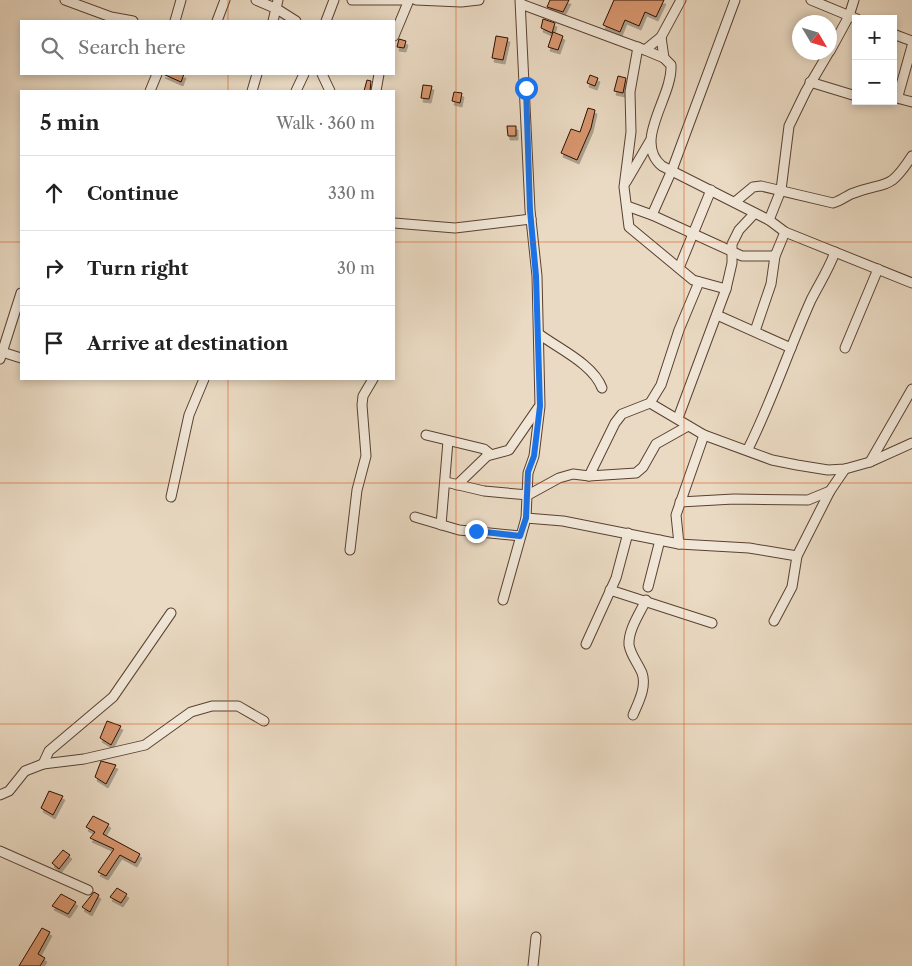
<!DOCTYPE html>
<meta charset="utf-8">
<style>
body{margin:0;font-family:"Libre Caslon Text",serif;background:#f2f2f2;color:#222}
.controls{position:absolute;right:15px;top:15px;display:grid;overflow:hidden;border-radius:0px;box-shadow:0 2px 8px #0003}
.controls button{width:45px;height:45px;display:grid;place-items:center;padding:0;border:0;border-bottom:1px solid #e0e0e0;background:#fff;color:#222;font:25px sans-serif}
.compass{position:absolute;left:792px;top:15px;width:45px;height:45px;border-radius:50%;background:#fff;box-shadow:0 2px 8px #0003;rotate:128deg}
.stop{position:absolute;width:15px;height:15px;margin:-11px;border:4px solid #1a73e8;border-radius:50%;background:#fff}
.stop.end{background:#1a73e8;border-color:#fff;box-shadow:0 1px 5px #0008}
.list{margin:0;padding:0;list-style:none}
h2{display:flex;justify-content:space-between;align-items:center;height:65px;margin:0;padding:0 20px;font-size:21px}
h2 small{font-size:16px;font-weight:400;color:#767676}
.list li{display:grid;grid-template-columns:32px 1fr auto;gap:15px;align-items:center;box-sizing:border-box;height:75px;padding:0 20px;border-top:1px solid #e0e0e0}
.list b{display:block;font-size:19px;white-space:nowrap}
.list em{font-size:16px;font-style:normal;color:#767676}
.icon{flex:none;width:28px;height:28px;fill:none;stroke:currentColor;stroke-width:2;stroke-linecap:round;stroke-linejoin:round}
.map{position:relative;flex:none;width:912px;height:966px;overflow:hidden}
.search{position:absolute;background:#fff;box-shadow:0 2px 8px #0003;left:20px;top:20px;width:375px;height:55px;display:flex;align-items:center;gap:12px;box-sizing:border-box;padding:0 18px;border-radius:0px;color:#767676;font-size:19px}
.panel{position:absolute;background:#fff;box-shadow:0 2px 8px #0003;left:20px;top:90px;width:375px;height:290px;border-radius:0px}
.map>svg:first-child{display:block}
</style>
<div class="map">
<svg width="912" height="966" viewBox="0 0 912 966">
<defs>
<filter id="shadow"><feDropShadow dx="2" dy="4" stdDeviation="0" flood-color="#0004"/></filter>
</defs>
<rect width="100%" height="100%" fill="#eadac3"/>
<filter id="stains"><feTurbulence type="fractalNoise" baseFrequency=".004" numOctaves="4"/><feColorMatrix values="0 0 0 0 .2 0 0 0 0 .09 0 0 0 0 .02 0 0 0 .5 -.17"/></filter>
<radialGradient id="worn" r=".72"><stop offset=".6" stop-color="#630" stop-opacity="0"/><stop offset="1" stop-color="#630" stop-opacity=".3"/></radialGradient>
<g fill="#d99770" stroke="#2a0e00" filter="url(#shadow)">
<polygon points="550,0 569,0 563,12 547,7"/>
<polygon points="614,0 664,0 656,17 645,12 639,26 625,20 620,32 603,25"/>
<polygon points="543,19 555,23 552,33 541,28"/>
<polygon points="553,32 563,36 558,50 548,47"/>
<polygon points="496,36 508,38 503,60 492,58"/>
<polygon points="399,39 406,41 404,48 397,47"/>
<polygon points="163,74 184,74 181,82"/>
<polygon points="590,75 598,78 595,86 587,83"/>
<polygon points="618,76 626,78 623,93 614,91"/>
<polygon points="367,80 371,81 370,91 364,91"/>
<polygon points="423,85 432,86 429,99 421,98"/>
<polygon points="454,92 462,93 460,103 452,101"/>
<polygon points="588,108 595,110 591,128 577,160 561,153 571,129 580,132"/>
<polygon points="507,126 516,126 516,136 508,136"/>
<polygon points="107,721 121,726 111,745 100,738"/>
<polygon points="101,761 116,765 106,784 95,777"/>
<polygon points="49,791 63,796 53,815 41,808"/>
<polygon points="93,816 109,824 103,834 140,854 135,863 120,855 106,876 98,872 114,849 90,838 95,832 86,827"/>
<polygon points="63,850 70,855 59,869 52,863"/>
<polygon points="117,888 127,894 121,903 110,897"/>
<polygon points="94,892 99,895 90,912 82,907"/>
<polygon points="61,894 76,902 68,914 52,906"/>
<polygon points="42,928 50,932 38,954 45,958 40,966 19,966"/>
</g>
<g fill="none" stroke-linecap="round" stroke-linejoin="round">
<defs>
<g id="minor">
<polyline points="65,0 111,17 133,21"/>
<polyline points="256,0 277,9 296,21"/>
<polyline points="352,0 405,0"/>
<polyline points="416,0 461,2 479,0"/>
<polyline points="811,0 857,19"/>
<path d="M521,4L645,50L664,58L671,65C673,97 632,141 662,166L769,220L785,232L912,283"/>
<polyline points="175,21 181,0"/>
<polyline points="217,21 225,0"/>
<polyline points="273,21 278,0"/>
<polyline points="326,21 334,0"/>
<polyline points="893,34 912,41"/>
<polyline points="394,36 409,0"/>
<polyline points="661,37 664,58"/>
<polyline points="638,47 630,92 631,132 624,187 629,227 693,280 726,289"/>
<polyline points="645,50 661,37 681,0"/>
<polyline points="830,51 849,16 854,0"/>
<polyline points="322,74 330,91"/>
<polyline points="810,82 856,96"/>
<polyline points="150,91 157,74"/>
<polyline points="252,91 257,74"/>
<polyline points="296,91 304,74"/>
<polyline points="376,91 379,74"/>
<polyline points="898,96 912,46"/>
<polyline points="893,97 912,102"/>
<polyline points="626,182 650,141"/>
<path d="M735,202L753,187L761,186L833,203C840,201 845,197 851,194C887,180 888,193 912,156"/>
<polyline points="627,206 652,215 742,256 775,256"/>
<polyline points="652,215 672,170 735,0"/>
<polyline points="769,220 781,190 789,126 806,91 829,52"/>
<polyline points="394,223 455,228 531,219"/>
<polyline points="679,268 711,190"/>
<polyline points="717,315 791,348"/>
<polyline points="755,331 771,284 775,256 785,232"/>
<path d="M539,334C559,349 593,364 602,388"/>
<polyline points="845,348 878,269"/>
<polyline points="2,352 21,358"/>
<polyline points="0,359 21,293"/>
<polyline points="650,403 704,435 772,460 797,465 828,470 845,469 870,462 912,443"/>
<polyline points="678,418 726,289 732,263 732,244 739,230 754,214"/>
<polyline points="426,435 484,449 490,454"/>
<path d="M748,449C772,401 789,349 811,300C819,284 829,269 835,252"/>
<polyline points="870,462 912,389"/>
<polyline points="589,476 615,423 622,414 650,403 661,385 679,330 699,282"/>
<polyline points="446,482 484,491 528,495 559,478 573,474 589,476 636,473 643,467 656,444 688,426"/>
<polyline points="457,485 487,456 509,450 538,408"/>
<polyline points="171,497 189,415 204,379"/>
<polyline points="680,502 734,499 808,500 830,491"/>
<polyline points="415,517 459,530 520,536"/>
<polyline points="526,518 563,521 679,544 749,548 797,556"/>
<polyline points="441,525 448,441"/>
<polyline points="679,544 676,515 704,435"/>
<polyline points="350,550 357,490 366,456 362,405 363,396 373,379"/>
<polyline points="648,587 660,540"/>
<polyline points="610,590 712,623"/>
<polyline points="503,600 526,518 528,473 534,456 540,406 537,276 530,210 520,0"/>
<polyline points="774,621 792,587 797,556 830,491 845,469"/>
<polyline points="586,644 616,578 628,533"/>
<path d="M633,715C638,703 647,687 642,673C638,663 631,656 629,645C628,630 640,613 646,600"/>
<polyline points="43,764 49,751 113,697 171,613"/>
<polyline points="0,795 9,791 25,771 43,764 84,759 145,745 191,712 212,706 238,706 264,721"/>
<polyline points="0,851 88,890"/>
<polyline points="533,966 536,937"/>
</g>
</defs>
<use href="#minor" stroke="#5a4131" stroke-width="11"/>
<use href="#minor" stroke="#f1e7d8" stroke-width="9"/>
</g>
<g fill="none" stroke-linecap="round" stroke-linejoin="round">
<polyline stroke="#1a73e8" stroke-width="6" points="476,531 520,536 526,518 528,472 534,456 540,406 536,276 530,210 526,88"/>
</g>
<path fill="none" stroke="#d5520b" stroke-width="1" stroke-opacity="0.55" d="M228,0V21M456,0V966M684,0V966M228,74V91M0,242H21M394,242H912M228,379V966M0,483H912M0,724H912"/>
<rect width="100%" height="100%" filter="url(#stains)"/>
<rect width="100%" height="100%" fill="url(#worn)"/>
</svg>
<div class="controls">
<button>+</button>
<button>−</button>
</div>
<svg class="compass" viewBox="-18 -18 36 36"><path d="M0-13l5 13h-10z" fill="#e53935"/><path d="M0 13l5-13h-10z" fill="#767676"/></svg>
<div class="stop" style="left:526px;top:88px"></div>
<div class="stop end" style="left:476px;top:531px"></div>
<div class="search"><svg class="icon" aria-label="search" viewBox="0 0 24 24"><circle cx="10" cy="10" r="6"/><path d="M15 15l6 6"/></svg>Search here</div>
<section class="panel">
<h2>5 min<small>Walk · 360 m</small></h2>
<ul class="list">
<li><svg class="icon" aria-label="ahead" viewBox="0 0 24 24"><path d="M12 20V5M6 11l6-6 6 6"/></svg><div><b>Continue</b></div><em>330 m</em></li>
<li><svg class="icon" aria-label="right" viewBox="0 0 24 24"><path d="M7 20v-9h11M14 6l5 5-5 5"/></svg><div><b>Turn right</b></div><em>30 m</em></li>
<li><svg class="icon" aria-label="arrive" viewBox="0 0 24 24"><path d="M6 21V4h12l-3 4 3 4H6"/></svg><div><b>Arrive at destination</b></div></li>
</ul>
</section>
</div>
